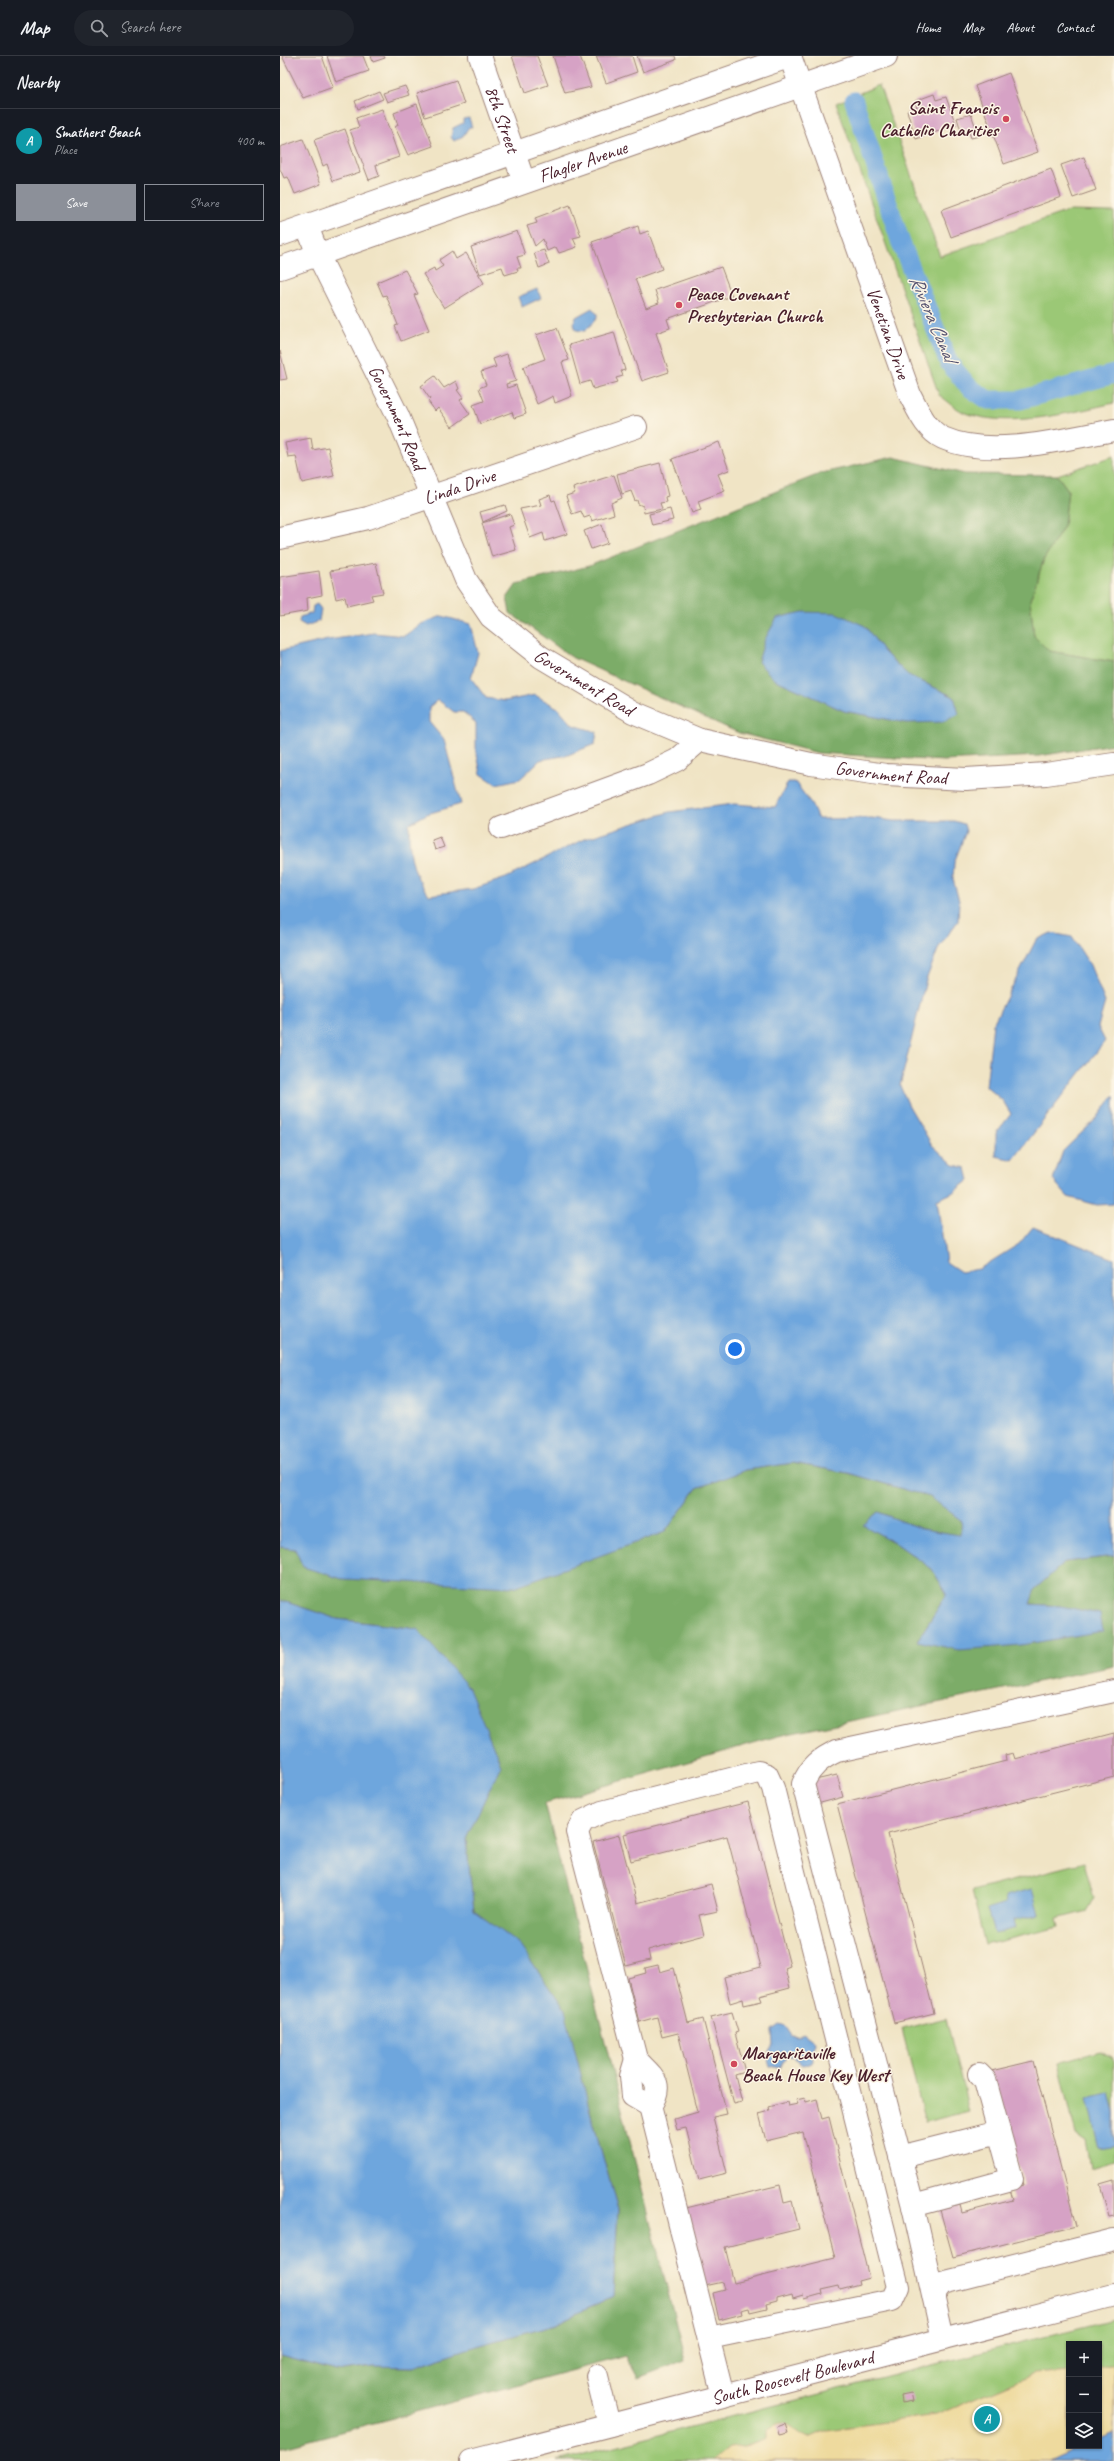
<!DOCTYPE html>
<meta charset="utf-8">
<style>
body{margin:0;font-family:Caveat,sans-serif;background:#20242c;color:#f1f3f6}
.controls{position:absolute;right:12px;bottom:12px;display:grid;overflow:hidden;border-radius:0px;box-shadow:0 1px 3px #0004}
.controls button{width:36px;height:36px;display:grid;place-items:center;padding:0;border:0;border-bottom:1px solid #363941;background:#171b24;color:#f1f3f6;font:20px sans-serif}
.you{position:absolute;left:455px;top:1293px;width:14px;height:14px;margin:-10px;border:3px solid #fff;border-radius:50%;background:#1a73e8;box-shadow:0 0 0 6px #1a73e833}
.badge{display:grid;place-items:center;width:26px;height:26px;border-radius:50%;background:#8c9099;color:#fff;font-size:13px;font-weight:700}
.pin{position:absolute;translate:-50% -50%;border:2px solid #fff;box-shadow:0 1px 4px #0006}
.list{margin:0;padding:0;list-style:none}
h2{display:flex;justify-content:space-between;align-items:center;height:52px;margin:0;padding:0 16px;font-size:17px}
h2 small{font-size:13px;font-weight:400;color:#9ea1a6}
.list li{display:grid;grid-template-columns:26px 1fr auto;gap:12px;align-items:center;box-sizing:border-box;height:64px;padding:0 16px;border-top:1px solid #363941}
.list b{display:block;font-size:15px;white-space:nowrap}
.list p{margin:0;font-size:13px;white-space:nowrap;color:#9ea1a6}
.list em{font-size:13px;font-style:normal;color:#9ea1a6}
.actions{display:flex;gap:8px;padding:12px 16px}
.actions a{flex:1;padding:9px 0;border:1px solid #8c9099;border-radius:0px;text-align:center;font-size:14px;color:#8c9099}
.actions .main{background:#8c9099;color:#fff}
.icon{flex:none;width:22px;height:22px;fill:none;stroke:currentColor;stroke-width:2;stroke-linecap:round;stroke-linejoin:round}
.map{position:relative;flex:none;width:834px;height:2405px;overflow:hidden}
header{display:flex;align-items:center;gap:24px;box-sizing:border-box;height:56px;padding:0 20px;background:#171b24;border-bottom:1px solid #363941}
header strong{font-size:19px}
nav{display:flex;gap:22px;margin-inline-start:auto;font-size:14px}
.search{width:280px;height:36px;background:#20242c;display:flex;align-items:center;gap:10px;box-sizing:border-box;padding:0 14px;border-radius:22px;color:#9ea1a6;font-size:15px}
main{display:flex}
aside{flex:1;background:#171b24}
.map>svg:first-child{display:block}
</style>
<header>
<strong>Map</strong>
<div class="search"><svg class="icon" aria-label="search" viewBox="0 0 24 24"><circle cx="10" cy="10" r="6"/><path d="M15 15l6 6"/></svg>Search here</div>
<nav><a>Home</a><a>Map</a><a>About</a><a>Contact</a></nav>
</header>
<main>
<aside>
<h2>Nearby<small></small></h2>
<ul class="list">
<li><span class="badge" style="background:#0f9aa8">A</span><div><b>Smathers Beach</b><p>Place</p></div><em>400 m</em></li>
</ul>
<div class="actions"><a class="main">Save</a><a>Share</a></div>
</aside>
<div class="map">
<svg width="834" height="2405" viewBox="0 0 834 2405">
<rect width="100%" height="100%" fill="#fcf5e5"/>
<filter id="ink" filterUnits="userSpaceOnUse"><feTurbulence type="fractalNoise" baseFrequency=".025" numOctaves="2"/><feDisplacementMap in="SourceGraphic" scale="8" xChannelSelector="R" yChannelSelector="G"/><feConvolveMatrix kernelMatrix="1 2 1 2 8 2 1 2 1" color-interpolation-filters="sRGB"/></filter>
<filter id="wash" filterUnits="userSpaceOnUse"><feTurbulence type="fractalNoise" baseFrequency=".012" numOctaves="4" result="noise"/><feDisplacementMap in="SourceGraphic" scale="16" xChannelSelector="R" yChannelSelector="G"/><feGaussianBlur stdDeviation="0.9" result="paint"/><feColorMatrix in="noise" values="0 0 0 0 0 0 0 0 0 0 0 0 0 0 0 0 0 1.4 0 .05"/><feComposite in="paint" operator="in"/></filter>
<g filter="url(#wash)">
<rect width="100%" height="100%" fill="#f0e4c5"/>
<g fill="#9bc876" stroke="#727450" fill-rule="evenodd">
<path d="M599,29L660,200L788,155L834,156V347C790,357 732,372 688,358C678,355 668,345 659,339L556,47Z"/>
<polygon points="834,400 834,606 769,595 754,580 750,544 764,503 784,470 788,434 777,419"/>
<polygon points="804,1806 814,1842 807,1855 777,1863 779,1871 705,1889 692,1835"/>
<polygon points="666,1962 689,2055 645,2066 622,1973"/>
<polygon points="820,1995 832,2001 834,2005 834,2105 810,2112 805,2085 796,2079 779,2007"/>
<path d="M834,2263V2405H277L755,2283ZM789,2288H819V2390H789Z"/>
</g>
<g fill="#7cac67" stroke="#636649" fill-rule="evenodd">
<path d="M613,401L685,418L777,419L788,434L784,470L764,503L750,544L754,580L769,595L834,606V688L759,700L664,705L538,697L459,677L293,602L230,557L227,542L237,528L309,510L542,417ZM585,570L604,596L628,619L674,641L627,667L564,655L494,623Z"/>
<polygon points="513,1407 568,1417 651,1441 682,1465 681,1480 642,1473 598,1456 584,1469 617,1488 652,1513 667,1538 637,1585 781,1550 749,1548 754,1533 785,1506 834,1500 834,1610 498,1680 265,1747 405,2304 358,2322 346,2300 0,2392 0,2300 56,2315 92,2310 133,2311 196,2290 276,2268 333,2240 338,2154 310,2055 194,1855 186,1783 199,1753 137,1573 57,1563 0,1544 0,1491 15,1493 385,1476 417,1432 466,1414"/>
</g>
<g fill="#eeda9e" stroke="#9c7c64">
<polygon points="834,2308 834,2378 819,2384 819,2312"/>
<path d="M789,2315V2390H802L769,2405H433L449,2392L471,2389L487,2383V2375C508,2359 511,2375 529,2382L547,2374L656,2359L754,2318Z"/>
</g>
<g fill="#6ea6dd" stroke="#5c6284">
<polygon points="189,62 192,71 189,71 183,80 174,85 171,81 173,72 183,67 183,63"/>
<polygon points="257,233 261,242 242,251 238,241"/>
<polygon points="312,252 317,258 317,262 305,275 296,274 294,268 296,261"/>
<polygon points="37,548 41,553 39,565 26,570 19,566 20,561 32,557 33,550"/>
<polygon points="523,556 556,557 585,570 604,596 628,619 674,641 679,658 663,666 627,667 564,655 494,623 478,606 485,583 497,562"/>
<path d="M162,560L191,568L198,597L191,622L206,642L225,645L255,639L278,652L293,669L317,676L315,688L288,699L260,704L240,723L216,728L201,718L196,694V667L183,656H174L158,644L149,651V666L164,684L181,748L147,758L129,768C129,795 131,818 149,839L193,833L226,822L304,783L389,756L454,748L495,751L508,726H515L530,746L538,763L592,762L614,765H674L684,768L686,775L674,807L673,823L679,845L678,865L659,891L646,924L620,1030L629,1050L652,1089L674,1109L686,1112L689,1124L672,1137L657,1144L666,1206L681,1216L699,1213L739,1188L753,1171L834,1203V1500L785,1506L755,1533L750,1548L781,1550L820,1558L823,1575L741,1589L679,1594L637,1585L667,1538L652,1513L617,1488L583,1469L598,1456L642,1473L680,1479L682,1465L650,1441L568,1417L513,1407L466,1414L417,1432L385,1476L234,1531L62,1523L23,1511L15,1493L0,1491V595L48,584L94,577L124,580L141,568Z"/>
<polygon points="771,877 792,881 810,909 825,946 818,971 825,985 733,1104 716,1100 716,1077 731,1058 723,1045 706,1030 713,968 756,884"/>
<polygon points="834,1039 834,1148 817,1149 788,1141 773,1124 783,1095 817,1062"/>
<polygon points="0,1544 57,1563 137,1573 189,1632 221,1709 186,1783 194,1855 238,1887 285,1954 310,2055 338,2154 333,2240 276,2268 196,2290 133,2311 92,2310 56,2315 0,2300"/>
<polygon points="752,1833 759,1858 734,1864 736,1872 714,1878 707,1853 726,1847 725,1840"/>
<polygon points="499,1969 506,1971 512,1980 518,1981 523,1977 534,1985 532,1997 533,2004 530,2008 522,2009 512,2000 506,2001 500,2012 490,2010 487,2000 493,1988 492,1974"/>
<polygon points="829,2037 834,2056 834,2089 819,2092 807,2042"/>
<polygon points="834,2378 834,2405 769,2405 802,2390 819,2390 819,2384"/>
</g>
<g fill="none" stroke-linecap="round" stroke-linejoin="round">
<polyline stroke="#6ea6dd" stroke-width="19" points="574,45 621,187 669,307 689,331 708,344 740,344 834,318"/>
</g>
<g id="blocks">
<g fill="#d6a2c5">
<polygon points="2,0 42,0 53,31 23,42"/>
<polygon points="47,0 83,0 89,15 56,26"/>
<polygon points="91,0 104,0 105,2 93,6"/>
<polygon points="232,0 257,0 268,29 245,37"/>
<polygon points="273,0 300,0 311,31 285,37"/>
<polygon points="316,0 352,0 357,16 326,27"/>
<polygon points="357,0 395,0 396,4 363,16"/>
<polygon points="729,17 758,96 724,108 695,30"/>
<polygon points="176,24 184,48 145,61 137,37"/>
<polygon points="125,30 129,39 107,46 103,37"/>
<polygon points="99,35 103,43 78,53 75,45"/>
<polygon points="654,38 656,44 666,41 676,69 636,83 627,55 637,52 635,45"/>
<polygon points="137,48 153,90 128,99 115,71 118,69 114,57"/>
<polygon points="102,53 119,101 96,109 99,120 89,124 70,74 79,71 76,62"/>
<polygon points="691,58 699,80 691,82 689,76 682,78 677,62"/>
<polygon points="65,73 80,116 53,125 47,108 43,110 34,84"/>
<polygon points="23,83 41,128 15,138 8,121 4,122 0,113 0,91"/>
<polygon points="804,101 816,134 793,142 781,109"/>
<polygon points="771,113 781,141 671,181 661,154"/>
<polygon points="290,149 301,180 293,182 297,191 279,197 276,191 267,195 263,183 255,190 247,170 257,167 255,162"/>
<polygon points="358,170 360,178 368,175 382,213 355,223 366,252 379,247 375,234 441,211 452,240 387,263 390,272 376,277 389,316 362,325 312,186"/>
<polygon points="237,175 245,199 237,201 241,212 237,212 238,215 225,219 222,211 200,218 191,191"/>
<polygon points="264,194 269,208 259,212 254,197"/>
<polygon points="172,195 176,203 186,197 204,227 164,252 143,218 154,212 155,215 163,210 159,204"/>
<polygon points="125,214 138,238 134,239 149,274 121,285 115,270 118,269 106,239 103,240 97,226"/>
<polygon points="277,272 289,304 282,306 292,340 275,347 273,340 257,348 243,311 265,303 256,279"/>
<polygon points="334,276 345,314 341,315 343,320 336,322 338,326 313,333 310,325 300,328 289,289"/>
<polygon points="0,295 7,323 0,324"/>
<polygon points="227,298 236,325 226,328 227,332 236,329 246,358 234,362 232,356 200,368 193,349 204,345 199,332 206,329 201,316 216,311 213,303"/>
<polygon points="155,320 164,332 176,325 179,333 177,334 183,342 180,344 190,358 172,371 158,352 155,355 148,345 150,343 141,330"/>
<polygon points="31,382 33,394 48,391 54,420 22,427 16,400 8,401 5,387"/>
<polygon points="439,386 449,414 438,418 445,435 418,445 421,454 412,457 392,403"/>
<polygon points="380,407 388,440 385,441 386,446 380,447 382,453 364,457 363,450 358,448 357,444 355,445 351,435 342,438 337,418"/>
<polygon points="334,419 342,442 331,447 334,458 312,465 310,460 304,462 301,455 292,458 286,440 295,437 293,432"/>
<polygon points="270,439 272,445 275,444 287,478 265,485 263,477 250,482 240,453 261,449 259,443"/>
<polygon points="225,449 227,455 203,466 200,456"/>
<polygon points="390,453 393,464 372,469 369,458"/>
<polygon points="230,458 234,469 229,471 236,494 212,501 202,467"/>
<polygon points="322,468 328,487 311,493 304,475"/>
<polygon points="96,507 103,537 91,539 93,544 67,550 65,541 56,543 50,515"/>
<polygon points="39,515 42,539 27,542 28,555 0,560 0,521"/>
<polygon points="160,781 164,791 155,794 152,784"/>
<polygon points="834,1677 834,1721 608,1778 654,1957 614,1967 557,1748 726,1705 725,1699 733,1697 735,1703"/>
<polygon points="557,1719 563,1741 537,1748 531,1725"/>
<polygon points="468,1746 510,1910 505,1912 510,1932 480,1940 482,1945 464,1949 463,1943 450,1947 444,1921 481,1911 447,1780 351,1805 344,1778"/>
<polygon points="339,1779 357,1847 431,1828 438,1855 419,1859 424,1879 368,1894 370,1904 346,1910 313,1786"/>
<polygon points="378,1909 380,1916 394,1912 408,1967 423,1963 447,2058 433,2061 447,2117 419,2124 406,2072 397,2074 394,2063 418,2056 398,1977 382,1981 377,1961 359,1966 348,1922 366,1917 365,1912"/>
<polygon points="452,1956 458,1976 455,1977 465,2016 455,2019 462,2046 454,2048 431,1961"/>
<polygon points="753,2005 796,2170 673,2201 660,2154 680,2149 682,2157 733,2144 730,2133 744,2129 719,2035 712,2037 707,2016"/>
<polygon points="525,2042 526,2046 537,2043 542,2063 549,2061 589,2222 578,2225 579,2229 560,2234 559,2230 541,2234 542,2238 524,2243 523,2239 513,2242 512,2238 497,2242 497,2245 486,2248 487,2252 470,2256 469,2252 461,2254 462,2258 439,2264 433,2237 445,2234 443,2226 425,2230 406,2152 500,2129 504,2147 512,2145 519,2173 445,2191 454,2227 555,2202 523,2076 486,2085 479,2058 490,2055 489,2051 507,2046 508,2050 518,2048 516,2044"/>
<polygon points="834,2124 834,2160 829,2161 820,2128"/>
<polygon points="631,2337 633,2345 622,2347 621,2339"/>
<polygon points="505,2368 508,2377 499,2379 497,2371"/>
</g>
</g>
</g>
<g filter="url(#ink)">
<use href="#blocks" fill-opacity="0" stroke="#9d8278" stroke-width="1"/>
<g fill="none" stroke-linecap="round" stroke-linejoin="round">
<defs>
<g id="minor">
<path id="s1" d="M200,0L244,126"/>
<path id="s2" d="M510,0L630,339C638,354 646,374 663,382C710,403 785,383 834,374"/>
<path id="s3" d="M27,170L38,199L118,360L186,524L211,561L261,601L353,656L420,684L531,708L606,719L686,723L766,718L834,708"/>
<path id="s4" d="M0,482L88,462L356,371"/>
<polyline points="221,772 368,718 397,704 420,684"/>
<polyline points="356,2003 351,2020 353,2040 370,2050"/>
<polyline points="620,2101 719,2076"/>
<polyline points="633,2150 732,2123 705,2024 699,2018"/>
<polyline points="653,2239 662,2227 834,2184"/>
<path d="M429,2282L612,2244L618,2231L493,1732L487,1719L478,1716L322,1756L303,1765L297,1776L356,2003C371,2020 386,2026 370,2050L443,2340"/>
<path d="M663,2283L633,2150L523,1728C530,1711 541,1702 557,1695L834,1635"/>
<polyline points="317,2320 329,2369"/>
</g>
<g id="major">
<polyline points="0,179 511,0"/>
<path id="s5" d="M0,212L606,0"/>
<path id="s6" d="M191,2405L834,2239"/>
</g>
</defs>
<use href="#minor" stroke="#9d8278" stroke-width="24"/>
<use href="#major" stroke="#9d8278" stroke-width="24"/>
<use href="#minor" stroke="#fff" stroke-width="22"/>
<use href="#major" stroke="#fff" stroke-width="22"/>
</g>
</g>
<g fill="#d1495b" stroke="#fcf5e5" stroke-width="1.5">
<circle cx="726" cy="63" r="4"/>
<circle cx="399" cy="249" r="4"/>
<circle cx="454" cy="2008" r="4"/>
</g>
<g text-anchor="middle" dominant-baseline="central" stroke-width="3" stroke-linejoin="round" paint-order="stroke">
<g font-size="19" font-weight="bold" fill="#4a1f2b" stroke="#fcf5e5" text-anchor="start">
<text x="718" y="52" text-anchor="end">Saint Francis<tspan x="718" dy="22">Catholic Charities</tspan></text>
<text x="407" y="238">Peace Covenant<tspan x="407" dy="22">Presbyterian Church</tspan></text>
<text x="462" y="1997">Margaritaville<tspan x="462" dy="22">Beach House Key West</tspan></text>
</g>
<g font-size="19" fill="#4a1f2b" stroke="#fcf5e5">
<text stroke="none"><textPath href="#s1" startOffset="67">8th Street</textPath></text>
<text stroke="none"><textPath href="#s5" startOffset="321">Flagler Avenue</textPath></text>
<text stroke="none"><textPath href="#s2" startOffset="294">Venetian Drive</textPath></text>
<text stroke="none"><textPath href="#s3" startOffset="212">Government Road</textPath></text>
<text stroke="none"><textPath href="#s4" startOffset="187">Linda Drive</textPath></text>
<text stroke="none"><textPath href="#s3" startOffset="547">Government Road</textPath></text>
<text stroke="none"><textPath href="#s3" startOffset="871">Government Road</textPath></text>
<text stroke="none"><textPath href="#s6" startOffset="332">South Roosevelt Boulevard</textPath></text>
</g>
<g font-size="20" font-style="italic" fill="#585572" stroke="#fcf5e5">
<text transform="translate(653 262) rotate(67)">Riviera Canal</text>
</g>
</g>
</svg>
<div class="controls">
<button>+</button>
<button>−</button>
<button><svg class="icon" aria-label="layers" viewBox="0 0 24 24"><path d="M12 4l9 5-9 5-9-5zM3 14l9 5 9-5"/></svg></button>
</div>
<div class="you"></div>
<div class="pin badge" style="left:707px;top:2363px;background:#0f9aa8">A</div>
</div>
</main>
